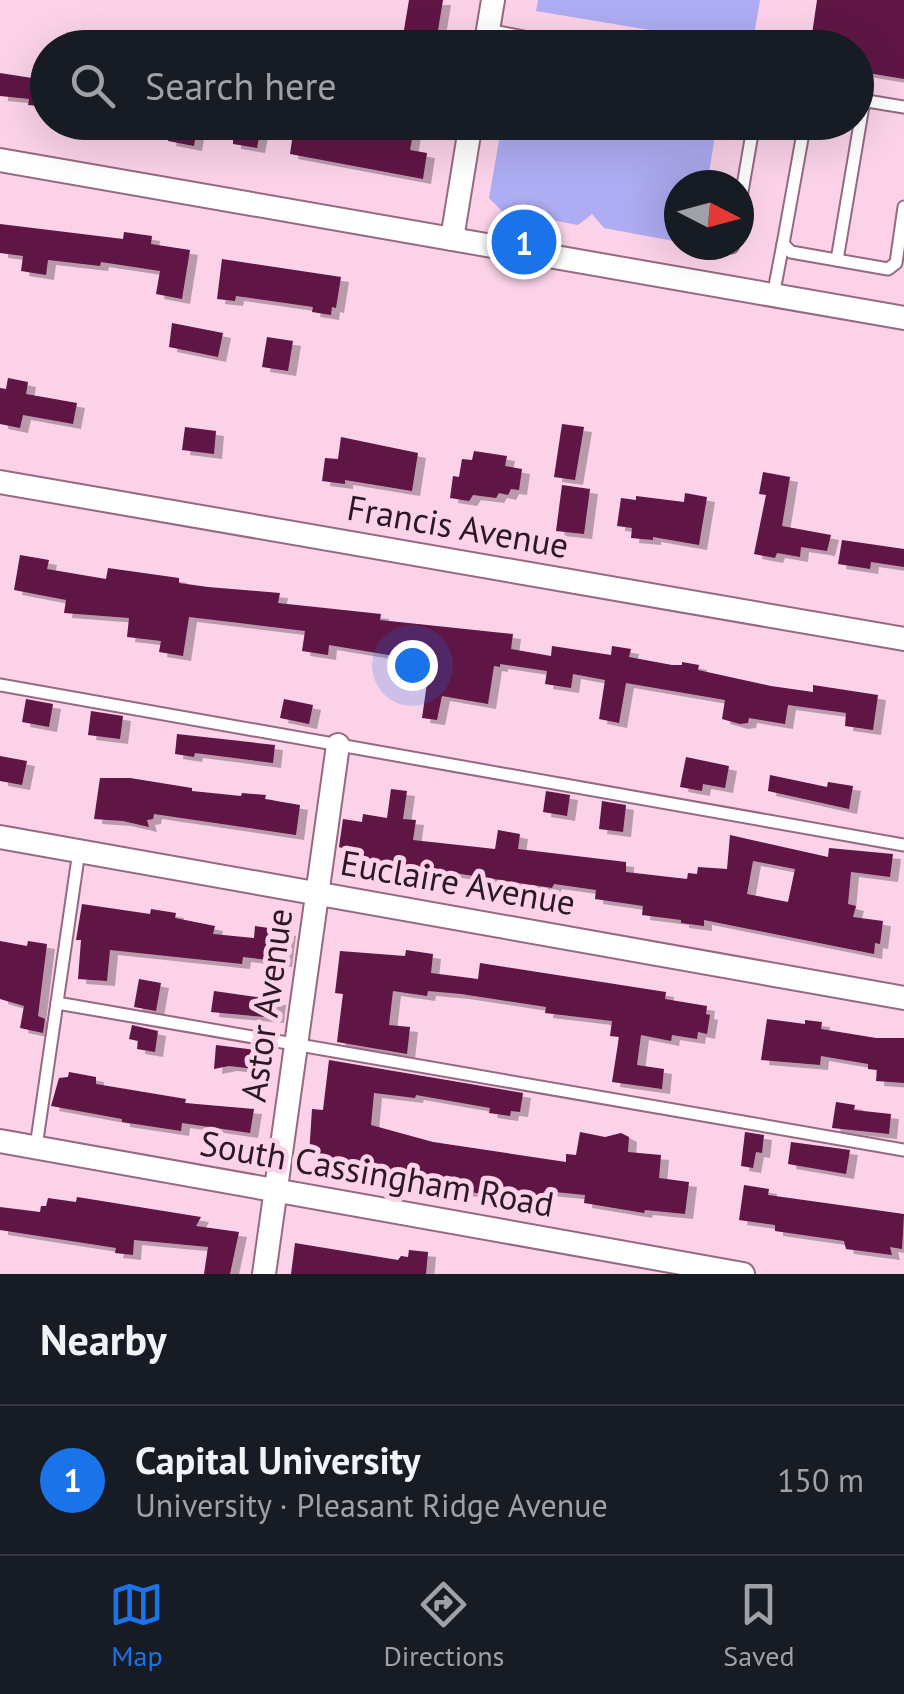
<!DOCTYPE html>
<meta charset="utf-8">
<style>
body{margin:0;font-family:"PT Sans",sans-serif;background:#242831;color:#f1f3f6}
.compass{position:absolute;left:664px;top:170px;width:90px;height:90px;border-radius:50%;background:#171b24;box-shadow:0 10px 40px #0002;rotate:96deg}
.you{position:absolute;left:412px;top:665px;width:35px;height:35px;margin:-25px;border:8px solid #fff;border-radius:50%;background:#1a73e8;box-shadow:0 0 0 15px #1a73e833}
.badge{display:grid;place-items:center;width:65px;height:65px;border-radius:50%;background:#1a73e8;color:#fff;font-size:32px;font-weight:700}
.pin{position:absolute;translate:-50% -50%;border:5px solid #fff;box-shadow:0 2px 10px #0006}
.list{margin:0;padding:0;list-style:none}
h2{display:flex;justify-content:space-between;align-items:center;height:130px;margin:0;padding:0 40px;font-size:42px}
h2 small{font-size:32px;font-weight:400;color:#9ea1a6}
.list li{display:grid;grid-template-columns:65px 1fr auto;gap:30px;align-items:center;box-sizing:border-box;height:150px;padding:0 40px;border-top:2px solid #363941}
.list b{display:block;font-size:38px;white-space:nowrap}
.list p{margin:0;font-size:32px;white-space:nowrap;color:#9ea1a6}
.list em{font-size:32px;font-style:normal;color:#9ea1a6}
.icon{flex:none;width:55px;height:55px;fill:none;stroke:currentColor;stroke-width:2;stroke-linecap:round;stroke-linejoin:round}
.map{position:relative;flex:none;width:904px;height:1274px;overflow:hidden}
.search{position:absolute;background:#171b24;box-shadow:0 10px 40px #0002;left:30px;right:30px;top:30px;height:110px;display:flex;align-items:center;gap:25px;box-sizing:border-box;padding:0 35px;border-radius:55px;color:#9ea1a6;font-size:38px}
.sheet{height:280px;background:#171b24}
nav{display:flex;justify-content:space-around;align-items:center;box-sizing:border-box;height:140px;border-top:2px solid #363941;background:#171b24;font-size:28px;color:#9ea1a6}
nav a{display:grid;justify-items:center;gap:5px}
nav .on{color:#1a73e8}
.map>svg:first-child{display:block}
</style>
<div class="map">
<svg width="904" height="1274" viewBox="0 0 904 1274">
<defs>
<filter id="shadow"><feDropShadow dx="8" dy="5" stdDeviation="0" flood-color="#0004"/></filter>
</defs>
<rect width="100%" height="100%" fill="#fbd2e8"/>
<g fill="#aeacf2">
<polygon points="538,0 760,0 752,47 536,11"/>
<polygon points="502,123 502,122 717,123 707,185 679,185 679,242 604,228 592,214 578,225 502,211 489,198"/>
</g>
<g fill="#5f1345" fill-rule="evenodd" filter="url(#shadow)">
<polygon points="409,0 443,0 435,48 401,48"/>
<polygon points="817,0 904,0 904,79 856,71 856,48 810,48"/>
<polygon points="34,64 48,66 48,107 28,105 29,99 0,96 0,73 32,78"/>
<polygon points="140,122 198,122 194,146 168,141 169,136 139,130"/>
<polygon points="233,122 262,122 257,148 233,144"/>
<polygon points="390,122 415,122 410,150 427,153 423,179 290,154 294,127 312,130 316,125 387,137"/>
<polygon points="0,224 123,239 124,232 152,236 151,244 190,250 182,299 156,294 160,271 101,262 100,266 48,260 46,275 21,271 23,256 0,253"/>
<polygon points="222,259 341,277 336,308 332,307 331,315 312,312 313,307 236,296 235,301 217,299"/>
<polygon points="172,323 223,333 218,357 169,347"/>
<polygon points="267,337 293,341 288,371 262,367"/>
<polygon points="8,378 28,382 26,394 77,403 73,424 23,415 20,428 0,424 0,388 6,389"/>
<polygon points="562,424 584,427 575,480 554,477"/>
<polygon points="185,427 216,431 214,454 182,450"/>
<polygon points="341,437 418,453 412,491 345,480 345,484 322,481 325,458 338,459"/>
<polygon points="474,451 507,456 505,466 522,469 519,490 511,489 508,495 499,493 496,498 473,495 469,501 450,498 453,476 459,477 462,459 472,460"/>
<polygon points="763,472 790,477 782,526 831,535 827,551 801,547 800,557 777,553 775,558 754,554 766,495 759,494"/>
<polygon points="562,485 590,489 584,534 556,531"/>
<polygon points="685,493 707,497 699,545 653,537 653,540 631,538 632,528 617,526 621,498 636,500 636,496 684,502"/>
<polygon points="842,540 904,549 904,567 871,562 870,569 838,564"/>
<polygon points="20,555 49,560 47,569 106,579 108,568 179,578 179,583 208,587 280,593 278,603 381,614 380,620 513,634 511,649 551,656 552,646 611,655 612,646 631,649 629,657 672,665 682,665 682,662 699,665 698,670 771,686 813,692 813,685 878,695 873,730 845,726 846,713 788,705 785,724 749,718 748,723 740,724 722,719 725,700 626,683 619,723 599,719 605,680 573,674 571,688 545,684 547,671 500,664 500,667 494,666 488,704 442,696 437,720 422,718 430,662 329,645 328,655 302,651 305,631 189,617 183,656 159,652 161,641 127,637 129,618 64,613 66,600 14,590"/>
<polygon points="26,699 53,704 49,727 22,722"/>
<polygon points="284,699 313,705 309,724 280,718"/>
<polygon points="91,711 123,716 120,739 88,735"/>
<polygon points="177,734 275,745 273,763 195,753 194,757 175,754"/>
<polygon points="0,756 27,761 22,785 0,781"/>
<polygon points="686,757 729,766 725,788 703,784 702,791 680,787"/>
<polygon points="770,775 827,787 828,782 853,786 849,809 768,791"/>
<polygon points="100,778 130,778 192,788 192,791 241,796 242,793 266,795 265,799 300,805 296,835 154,814 153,819 147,820 149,827 123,821 94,819"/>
<path d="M391,789L407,791L403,819L416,820L413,840L495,849L498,830L520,834L518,849L626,862V872L687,879L688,873L697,874L698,867L727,869L730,835L828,857L829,848L893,854L890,877L851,872L848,904L856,906L853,917L883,921L880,944L875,943L874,954L704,920V926L681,923V920L642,915L643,906L595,899L596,890L554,884L552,888L454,873L453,880L429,878L430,873L351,861L350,857L341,855L342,848L339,847L343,819L362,822L363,814L387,818ZM753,861L795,869L788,902L747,894Z"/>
<polygon points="546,791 570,795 567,816 543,812"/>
<polygon points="602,801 626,805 623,832 599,829"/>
<polygon points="82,904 150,914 151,909 176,913 175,918 215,926 213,934 254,938 255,926 288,931 284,962 243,957 242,964 110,950 107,981 78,979 81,940 76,940"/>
<polygon points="0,941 27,946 28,941 47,944 38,1016 45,1019 43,1033 20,1028 24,1006 0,999"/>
<polygon points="406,950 433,954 431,973 478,979 480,963 666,992 665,999 707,1006 706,1014 710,1015 707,1034 698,1032 697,1039 672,1035 671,1041 641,1035 637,1065 664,1069 662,1089 612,1082 619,1037 610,1036 612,1021 545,1013 546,1007 461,994 428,991 427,996 393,991 389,1025 410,1027 407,1054 337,1042 343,994 335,993 340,951 405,956"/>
<polygon points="139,979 161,983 156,1011 134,1007"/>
<polygon points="214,991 278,1000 276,1018 211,1012"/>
<polygon points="767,1019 805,1024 805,1020 822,1022 821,1029 876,1038 904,1038 904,1083 876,1081 877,1070 868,1069 868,1064 821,1056 820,1065 761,1060"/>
<polygon points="132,1025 158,1031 155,1052 137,1049 138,1041 129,1039"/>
<polygon points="216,1045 257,1050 255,1069 229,1066 214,1069"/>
<polygon points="329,1060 523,1093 520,1112 511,1111 510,1116 489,1113 490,1108 416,1095 415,1098 374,1093 371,1125 433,1142 566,1162 566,1154 576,1155 580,1132 605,1137 621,1133 629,1137 628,1152 661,1155 659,1178 689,1182 685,1214 645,1210 644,1213 584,1203 585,1195 544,1191 544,1196 508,1192 507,1197 447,1189 448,1182 343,1159 309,1155 312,1109 323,1110"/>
<polygon points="69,1072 96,1077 96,1084 186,1099 185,1103 254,1109 250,1133 182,1123 181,1131 122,1122 122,1119 51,1106 59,1078 68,1077"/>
<polygon points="836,1102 855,1105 854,1110 891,1114 889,1134 832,1128"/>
<polygon points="745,1132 764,1135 762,1153 756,1152 753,1168 741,1166"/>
<polygon points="791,1142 850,1150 846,1174 788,1164"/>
<polygon points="744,1185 769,1189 768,1195 904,1214 902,1249 890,1247 892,1255 846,1249 844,1241 775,1231 775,1225 739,1220"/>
<polygon points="77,1197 201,1217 196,1226 239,1232 230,1274 204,1274 208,1247 134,1240 133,1255 115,1253 116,1248 0,1230 0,1207 40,1212 41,1206 46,1206 48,1198 76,1202"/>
<polygon points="295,1243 398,1260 401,1256 408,1257 409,1250 428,1252 426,1274 291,1274"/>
</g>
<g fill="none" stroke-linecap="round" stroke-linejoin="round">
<defs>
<g id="lane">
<polyline points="488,30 579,48"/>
<polyline points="861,100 904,107"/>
<polyline points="805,122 783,244 791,252 888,269 896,263 904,207"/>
<polyline points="739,209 754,122"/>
<polyline points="732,247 733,245"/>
<polyline points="837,260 864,100"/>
<polyline points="773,296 783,244"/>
<polyline points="0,685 904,845"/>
<polyline points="57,1003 904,1150"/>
<polyline points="36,1147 79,851"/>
</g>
<g id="street">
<polyline points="485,48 493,0"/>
<polyline points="0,160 904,318"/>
<polyline points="452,239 471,122"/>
<polyline points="0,482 904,639"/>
<polyline points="0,837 904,998"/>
<polyline points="0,1141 743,1274"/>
<polyline points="264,1274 338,745"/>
</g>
</defs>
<use href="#lane" stroke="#956981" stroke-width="15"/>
<use href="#street" stroke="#956981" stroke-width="26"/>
<use href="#lane" stroke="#fff" stroke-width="11"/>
<use href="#street" stroke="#fff" stroke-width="22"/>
</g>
<g text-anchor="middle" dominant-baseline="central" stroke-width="10" stroke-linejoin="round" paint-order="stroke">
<g font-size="35" fill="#2a1822" stroke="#fbd2e8">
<text transform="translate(458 526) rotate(10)">Francis Avenue</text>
<text transform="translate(458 882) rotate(10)">Euclaire Avenue</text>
<text transform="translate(266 1005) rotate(-82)">Astor Avenue</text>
<text transform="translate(377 1173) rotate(10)">South Cassingham Road</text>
</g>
</g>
</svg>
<svg class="compass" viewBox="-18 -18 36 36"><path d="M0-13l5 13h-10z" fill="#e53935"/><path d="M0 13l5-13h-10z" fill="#9ea1a6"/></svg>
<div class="you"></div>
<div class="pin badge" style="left:524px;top:242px">1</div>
<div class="search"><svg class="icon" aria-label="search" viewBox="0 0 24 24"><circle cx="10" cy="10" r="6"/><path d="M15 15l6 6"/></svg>Search here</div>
</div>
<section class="sheet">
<h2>Nearby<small></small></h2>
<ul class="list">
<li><span class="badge">1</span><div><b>Capital University</b><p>University · Pleasant Ridge Avenue</p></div><em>150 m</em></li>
</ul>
</section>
<nav>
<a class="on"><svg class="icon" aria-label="map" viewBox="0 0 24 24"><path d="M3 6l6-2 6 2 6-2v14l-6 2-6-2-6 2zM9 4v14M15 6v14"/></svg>Map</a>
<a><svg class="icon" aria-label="directions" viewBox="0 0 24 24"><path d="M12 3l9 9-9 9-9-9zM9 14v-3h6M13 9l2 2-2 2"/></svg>Directions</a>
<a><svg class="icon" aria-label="saved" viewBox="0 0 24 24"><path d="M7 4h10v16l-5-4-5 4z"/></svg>Saved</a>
</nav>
